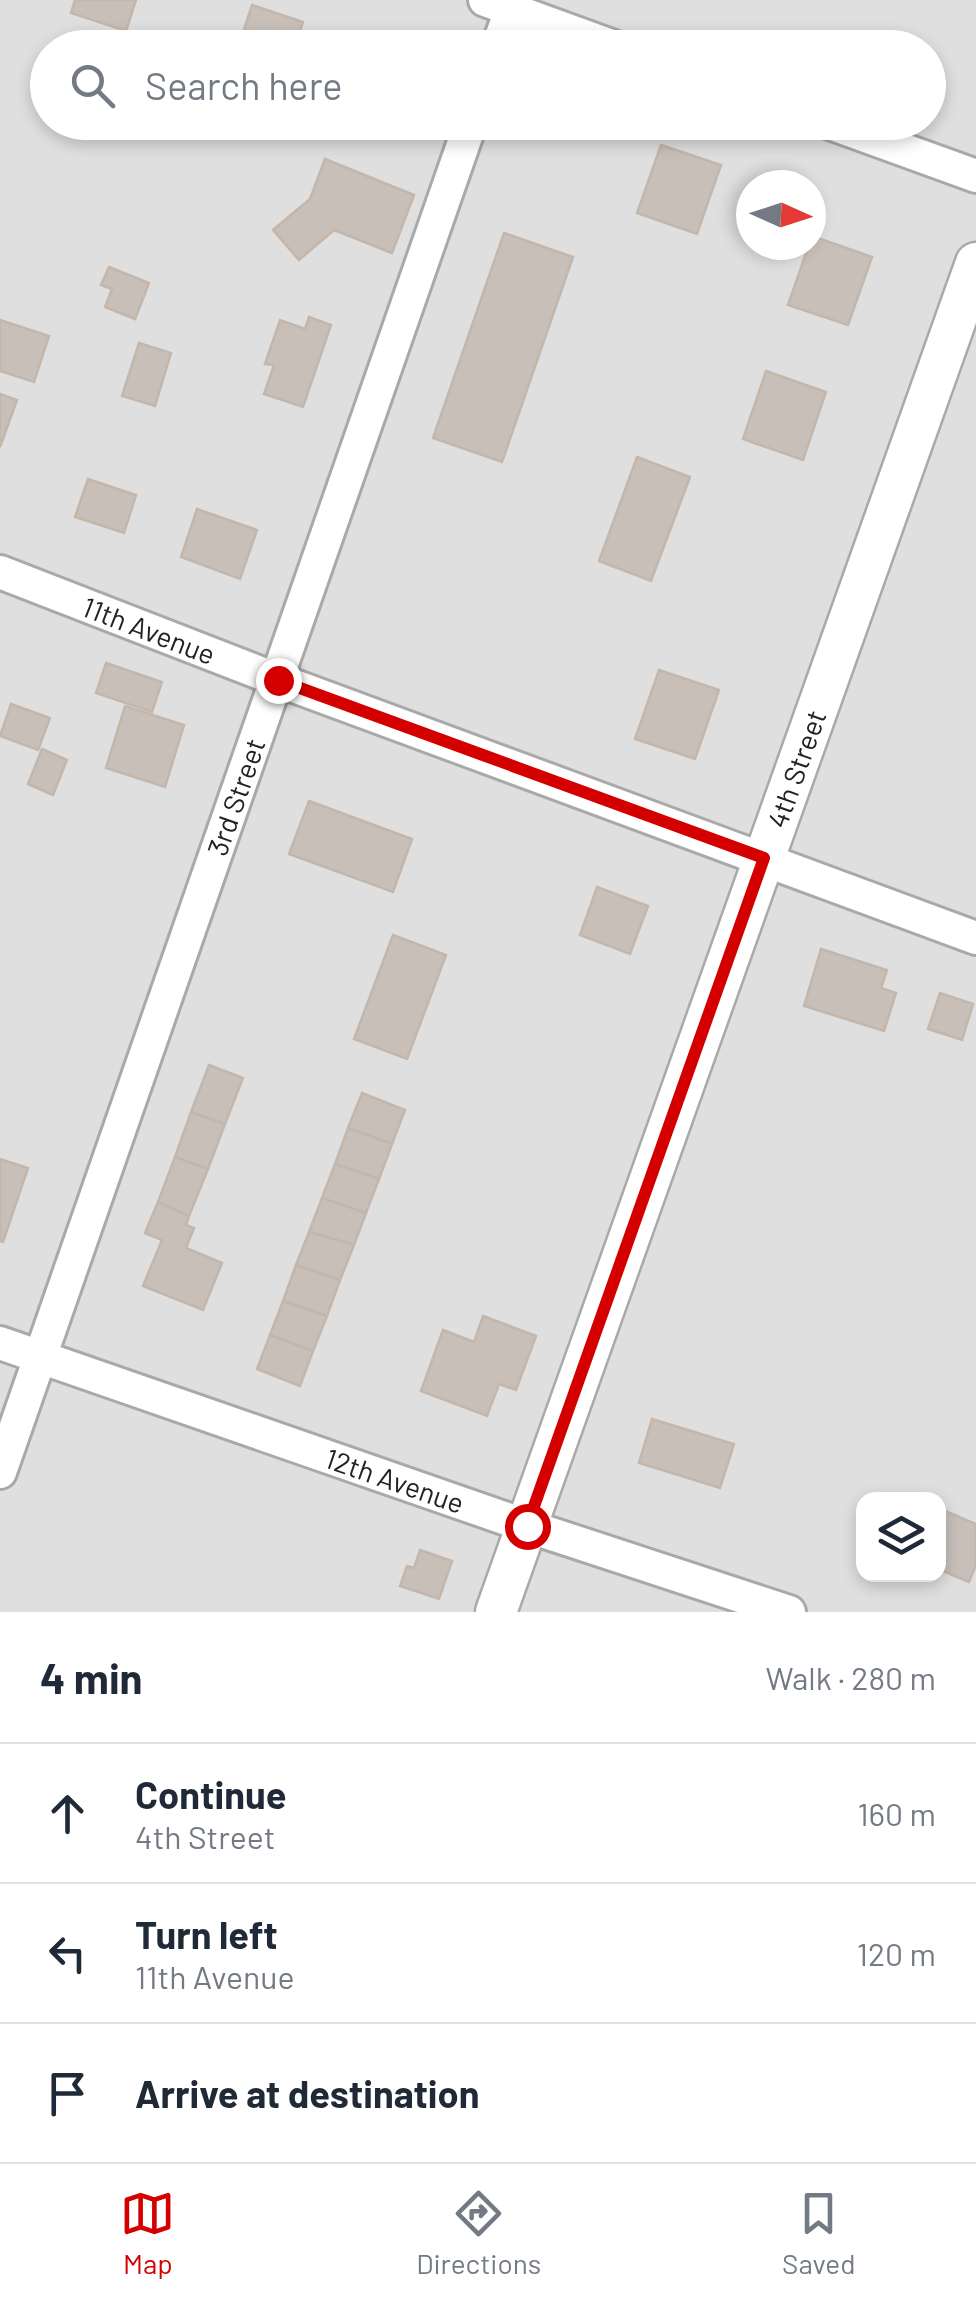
<!DOCTYPE html>
<meta charset="utf-8">
<style>
body{margin:0;font-family:Barlow,sans-serif;background:#f2f2f3;color:#1f2937}
.controls{position:absolute;right:30px;bottom:30px;display:grid;overflow:hidden;border-radius:20px;box-shadow:0 5px 15px #0003}
.controls button{width:90px;height:90px;display:grid;place-items:center;padding:0;border:0;border-bottom:2px solid #e0e1e3;background:#fff;color:#1f2937;font:50px sans-serif}
.compass{position:absolute;left:736px;top:170px;width:90px;height:90px;border-radius:50%;background:#fff;box-shadow:0 5px 15px #0003;rotate:93deg}
.stop{position:absolute;width:30px;height:30px;margin:-22px;border:8px solid #d40000;border-radius:50%;background:#fff}
.stop.end{background:#d40000;border-color:#fff;box-shadow:0 2px 10px #0008}
.list{margin:0;padding:0;list-style:none}
h2{display:flex;justify-content:space-between;align-items:center;height:130px;margin:0;padding:0 40px;font-size:42px}
h2 small{font-size:32px;font-weight:400;color:#747a83}
.list li{display:grid;grid-template-columns:65px 1fr auto;gap:30px;align-items:center;box-sizing:border-box;height:140px;padding:0 40px;border-top:2px solid #e0e1e3}
.list b{display:block;font-size:38px;white-space:nowrap}
.list p{margin:0;font-size:32px;white-space:nowrap;color:#747a83}
.list em{font-size:32px;font-style:normal;color:#747a83}
.icon{flex:none;width:55px;height:55px;fill:none;stroke:currentColor;stroke-width:2;stroke-linecap:round;stroke-linejoin:round}
.map{position:relative;flex:none;width:976px;height:1612px;overflow:hidden}
.search{position:absolute;background:#fff;box-shadow:0 5px 15px #0003;left:30px;right:30px;top:30px;height:110px;display:flex;align-items:center;gap:25px;box-sizing:border-box;padding:0 35px;border-radius:55px;color:#747a83;font-size:38px}
.sheet{height:550px;background:#fff}
nav{display:flex;justify-content:space-around;align-items:center;box-sizing:border-box;height:140px;border-top:2px solid #e0e1e3;background:#fff;font-size:28px;color:#747a83}
nav a{display:grid;justify-items:center;gap:5px}
nav .on{color:#d40000}
.map>svg:first-child{display:block}
</style>
<div class="map">
<svg width="976" height="1612" viewBox="0 0 976 1612">
<rect width="100%" height="100%" fill="#f2efe9"/>
<path fill="#e0dfdf" fill-rule="evenodd" d="M0,0H976V1612H0ZM48,48H928V122H48ZM751,185H811V245H751ZM864,1500H938V1574H864Z"/>
<g fill="#c7bfb8" stroke="#c4b6ab" stroke-width="2.5">
<polygon points="75,0 136,0 126,31 71,13"/>
<polygon points="252,5 303,22 294,48 238,48"/>
<polygon points="357,38 383,48 354,48"/>
<polygon points="661,145 721,165 697,234 637,213"/>
<polygon points="325,159 414,195 392,253 334,230 299,260 273,230 310,199"/>
<polygon points="504,233 573,257 502,462 433,438"/>
<polygon points="812,236 872,257 848,325 788,305"/>
<polygon points="109,267 149,283 135,319 105,307 112,289 101,285"/>
<polygon points="309,317 331,325 303,407 264,394 274,365 265,364 280,320 305,329"/>
<polygon points="0,320 49,336 34,382 0,371"/>
<polygon points="139,343 171,353 155,406 122,396"/>
<polygon points="766,371 826,392 803,460 743,439"/>
<polygon points="0,394 17,400 0,447"/>
<polygon points="637,457 690,477 651,581 599,561"/>
<polygon points="88,479 136,495 124,533 75,517"/>
<polygon points="197,509 257,530 240,579 181,557"/>
<polygon points="106,663 162,682 152,712 96,693"/>
<polygon points="659,670 719,690 695,759 635,739"/>
<polygon points="11,704 50,718 38,750 0,736"/>
<polygon points="125,706 184,725 165,787 106,768"/>
<polygon points="42,749 67,760 53,795 28,784"/>
<polygon points="309,801 412,839 393,892 289,854"/>
<polygon points="597,887 648,906 630,954 580,935"/>
<polygon points="393,935 446,955 407,1059 354,1039"/>
<polygon points="821,949 887,970 881,988 896,993 884,1031 804,1006"/>
<polygon points="940,993 973,1004 962,1040 928,1029"/>
<polygon points="209,1065 243,1078 225,1124 191,1112"/>
<polygon points="362,1093 405,1110 392,1144 348,1128"/>
<polygon points="191,1112 225,1124 208,1169 175,1157"/>
<polygon points="348,1128 392,1144 379,1179 335,1164"/>
<polygon points="175,1157 208,1169 189,1216 158,1202"/>
<polygon points="0,1159 28,1168 3,1242 0,1241"/>
<polygon points="335,1164 379,1179 366,1213 322,1198"/>
<polygon points="322,1198 366,1213 354,1245 309,1232"/>
<polygon points="158,1202 189,1216 186,1225 194,1228 186,1248 222,1263 203,1310 143,1286 162,1240 145,1233"/>
<polygon points="309,1232 354,1245 340,1280 296,1265"/>
<polygon points="296,1265 340,1280 327,1316 283,1301"/>
<polygon points="283,1301 327,1316 313,1351 270,1335"/>
<polygon points="483,1316 536,1336 516,1390 499,1384 487,1416 421,1391 443,1330 474,1342"/>
<polygon points="270,1335 313,1351 300,1386 257,1369"/>
<polygon points="652,1419 734,1444 720,1488 639,1463"/>
<polygon points="938,1508 976,1524 976,1565 969,1582 938,1569"/>
<polygon points="420,1550 452,1561 439,1599 400,1586 407,1566 414,1568"/>
</g>
<g fill="none" stroke-linecap="round" stroke-linejoin="round">
<defs>
<g id="minor">
<polyline points="485,0 617,48"/>
<polyline points="497,48 515,0"/>
<polyline points="827,122 976,176"/>
<path id="s1" d="M0,572L278,680L976,938"/>
<path id="s2" d="M0,1343L527,1526L789,1612"/>
<path id="s3" d="M0,1472L471,122"/>
</g>
<g id="tertiary">
<path id="s4" d="M496,1612L976,263"/>
</g>
</defs>
<use href="#minor" stroke="#a9a9a9" stroke-width="38"/>
<use href="#tertiary" stroke="#a9a9a9" stroke-width="45"/>
<use href="#minor" stroke="#fff" stroke-width="32"/>
<use href="#tertiary" stroke="#fff" stroke-width="40"/>
</g>
<g fill="none" stroke-linecap="round" stroke-linejoin="round">
<polyline stroke="#d40000" stroke-width="12" points="278,680 764,858 527,1526"/>
</g>
<g text-anchor="middle" dominant-baseline="central" stroke-width="10" stroke-linejoin="round" paint-order="stroke">
<g font-size="28" fill="#222" stroke="#fff">
<text stroke="none"><textPath href="#s1" startOffset="160">11th Avenue</textPath></text>
<text stroke="none"><textPath href="#s4" startOffset="895">4th Street</textPath></text>
<text stroke="none"><textPath href="#s3" startOffset="715">3rd Street</textPath></text>
<text stroke="none"><textPath href="#s2" startOffset="418">12th Avenue</textPath></text>
</g>
</g>
</svg>
<div class="controls">
<button><svg class="icon" aria-label="layers" viewBox="0 0 24 24"><path d="M12 4l9 5-9 5-9-5zM3 14l9 5 9-5"/></svg></button>
</div>
<svg class="compass" viewBox="-18 -18 36 36"><path d="M0-13l5 13h-10z" fill="#e53935"/><path d="M0 13l5-13h-10z" fill="#747a83"/></svg>
<div class="stop" style="left:527px;top:1526px"></div>
<div class="stop end" style="left:278px;top:680px"></div>
<div class="search"><svg class="icon" aria-label="search" viewBox="0 0 24 24"><circle cx="10" cy="10" r="6"/><path d="M15 15l6 6"/></svg>Search here</div>
</div>
<section class="sheet">
<h2>4 min<small>Walk · 280 m</small></h2>
<ul class="list">
<li><svg class="icon" aria-label="ahead" viewBox="0 0 24 24"><path d="M12 20V5M6 11l6-6 6 6"/></svg><div><b>Continue</b><p>4th Street</p></div><em>160 m</em></li>
<li><svg class="icon" aria-label="left" viewBox="0 0 24 24"><path d="M17 20v-9H6M10 6l-5 5 5 5"/></svg><div><b>Turn left</b><p>11th Avenue</p></div><em>120 m</em></li>
<li><svg class="icon" aria-label="arrive" viewBox="0 0 24 24"><path d="M6 21V4h12l-3 4 3 4H6"/></svg><div><b>Arrive at destination</b></div></li>
</ul>
</section>
<nav>
<a class="on"><svg class="icon" aria-label="map" viewBox="0 0 24 24"><path d="M3 6l6-2 6 2 6-2v14l-6 2-6-2-6 2zM9 4v14M15 6v14"/></svg>Map</a>
<a><svg class="icon" aria-label="directions" viewBox="0 0 24 24"><path d="M12 3l9 9-9 9-9-9zM9 14v-3h6M13 9l2 2-2 2"/></svg>Directions</a>
<a><svg class="icon" aria-label="saved" viewBox="0 0 24 24"><path d="M7 4h10v16l-5-4-5 4z"/></svg>Saved</a>
</nav>
